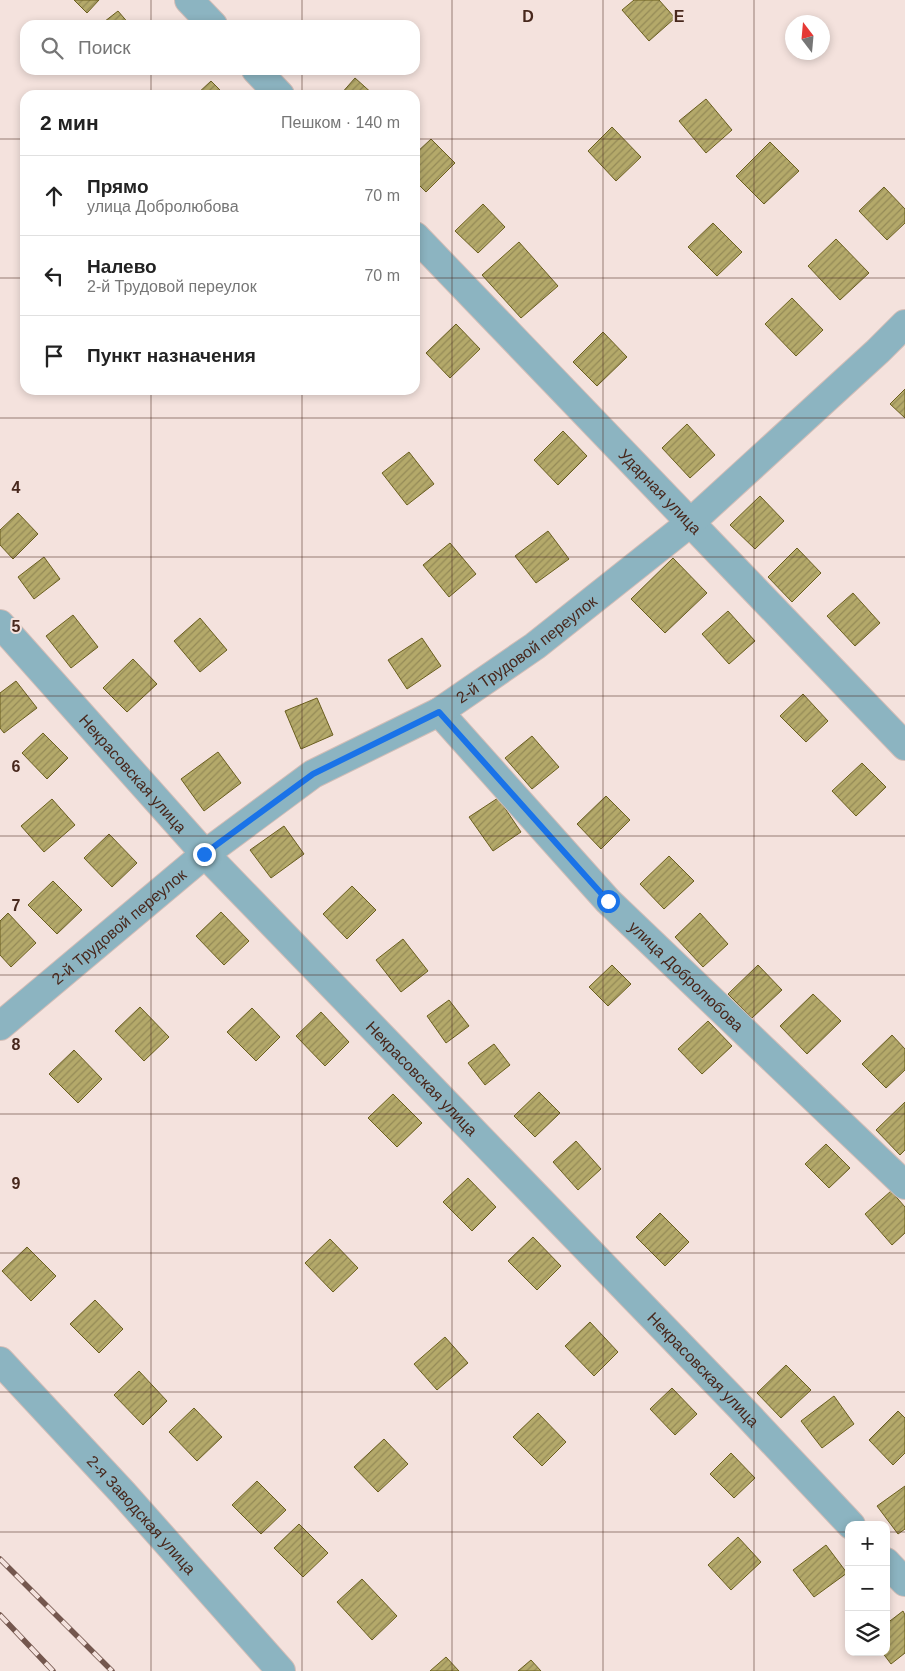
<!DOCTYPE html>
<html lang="ru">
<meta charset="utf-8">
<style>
body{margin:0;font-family:Arial,sans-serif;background:#f6f6f6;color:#222}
.controls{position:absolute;right:15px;bottom:15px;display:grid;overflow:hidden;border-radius:10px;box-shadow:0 2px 8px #0003}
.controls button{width:45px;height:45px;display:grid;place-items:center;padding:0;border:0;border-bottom:1px solid #e0e0e0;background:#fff;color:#222;font:25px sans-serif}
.compass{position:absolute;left:785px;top:15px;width:45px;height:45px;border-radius:50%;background:#fff;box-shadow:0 2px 8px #0003;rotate:344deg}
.stop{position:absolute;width:15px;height:15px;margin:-11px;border:4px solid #1a73e8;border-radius:50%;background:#fff}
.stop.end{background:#1a73e8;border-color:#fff;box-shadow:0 1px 5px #0008}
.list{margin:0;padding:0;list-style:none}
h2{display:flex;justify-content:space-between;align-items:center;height:65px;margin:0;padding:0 20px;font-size:21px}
h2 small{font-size:16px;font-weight:400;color:#767676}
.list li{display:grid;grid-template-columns:32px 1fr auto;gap:15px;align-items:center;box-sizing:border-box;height:80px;padding:0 20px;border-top:1px solid #e0e0e0}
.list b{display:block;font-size:19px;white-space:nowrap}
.list p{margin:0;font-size:16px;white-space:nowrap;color:#767676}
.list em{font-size:16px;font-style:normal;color:#767676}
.icon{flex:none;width:28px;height:28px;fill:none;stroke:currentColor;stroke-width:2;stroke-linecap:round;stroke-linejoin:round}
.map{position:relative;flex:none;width:905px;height:1671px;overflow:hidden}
.search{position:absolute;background:#fff;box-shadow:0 2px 8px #0003;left:20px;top:20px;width:400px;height:55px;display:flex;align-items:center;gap:12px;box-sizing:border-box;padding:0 18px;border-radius:15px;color:#767676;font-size:19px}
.panel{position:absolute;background:#fff;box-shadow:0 2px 8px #0003;left:20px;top:90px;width:400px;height:305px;border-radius:15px}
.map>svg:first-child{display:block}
</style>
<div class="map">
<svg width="905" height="1671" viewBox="0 0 905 1671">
<defs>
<pattern id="building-hatch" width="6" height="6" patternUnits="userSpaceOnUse" patternTransform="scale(1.25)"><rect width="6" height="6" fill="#b4a96a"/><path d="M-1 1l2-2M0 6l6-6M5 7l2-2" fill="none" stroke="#948a57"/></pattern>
</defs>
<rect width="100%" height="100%" fill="#f4e2dd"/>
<g fill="url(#building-hatch)" stroke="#6b5f1f">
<polygon points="74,0 99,0 87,13"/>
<polygon points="634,0 659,0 675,18 649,41 622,10"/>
<polygon points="118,11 130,25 100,25"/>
<polygon points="355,78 374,95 340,95"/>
<polygon points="211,81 225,95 196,95"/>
<polygon points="706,99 732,130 706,153 679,121"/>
<polygon points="612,127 641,157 616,181 588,151"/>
<polygon points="431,139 455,163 426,192 415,181 415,154"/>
<polygon points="770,142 799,171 764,204 736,176"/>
<polygon points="884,187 905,209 905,223 887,240 859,211"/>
<polygon points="483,204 505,227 478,253 455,231"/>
<polygon points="713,223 742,252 717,276 688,247"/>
<polygon points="836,239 869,273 840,300 808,266"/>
<polygon points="519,242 558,286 521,318 482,275"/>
<polygon points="792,298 823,330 796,356 765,324"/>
<polygon points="456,324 480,349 450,378 426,353"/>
<polygon points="603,332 627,357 597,386 573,362"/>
<polygon points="905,389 905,418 890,404"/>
<polygon points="687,424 715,455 690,478 662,448"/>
<polygon points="563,431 587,456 558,485 534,460"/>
<polygon points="409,452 434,484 407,505 382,473"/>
<polygon points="760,496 784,521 755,549 730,525"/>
<polygon points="18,513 38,534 13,559 0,545 0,530"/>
<polygon points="548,531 569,559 536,583 515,556"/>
<polygon points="450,543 476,574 449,597 423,565"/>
<polygon points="797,548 821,573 792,602 768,577"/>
<polygon points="44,557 60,579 34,599 18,577"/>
<polygon points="673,558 707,593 665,633 631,599"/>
<polygon points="853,593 880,623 855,646 827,616"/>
<polygon points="728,611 755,641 729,664 702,634"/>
<polygon points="73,615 98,647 71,668 46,636"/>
<polygon points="200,618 227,650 200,672 174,641"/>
<polygon points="422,638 441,666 407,689 388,660"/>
<polygon points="133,659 157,684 127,712 103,688"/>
<polygon points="16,681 37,708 4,733 0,728 0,693"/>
<polygon points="803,694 828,721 806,742 780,716"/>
<polygon points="317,698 333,735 301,749 285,711"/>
<polygon points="43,733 68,758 47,779 22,753"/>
<polygon points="532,736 559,767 532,789 505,758"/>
<polygon points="218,752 241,783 204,811 181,779"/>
<polygon points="862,763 886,787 856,816 832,791"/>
<polygon points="606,796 630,820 601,849 577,824"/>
<polygon points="498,798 521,832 493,851 469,817"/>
<polygon points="52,799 75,825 44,852 21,826"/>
<polygon points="284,826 304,854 271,878 250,850"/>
<polygon points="109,834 137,863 112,887 84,858"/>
<polygon points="669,856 694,881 664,909 640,884"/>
<polygon points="53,881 82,910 57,934 28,905"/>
<polygon points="352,886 376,910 347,939 323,914"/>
<polygon points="221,912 249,941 224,965 196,936"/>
<polygon points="8,913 36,943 11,967 0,955 0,921"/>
<polygon points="700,913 728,944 703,967 675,937"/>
<polygon points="403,939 428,971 401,992 376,960"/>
<polygon points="612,965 631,984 608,1006 589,987"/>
<polygon points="758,965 782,990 752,1018 728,994"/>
<polygon points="813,994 841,1021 807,1054 780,1026"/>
<polygon points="449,1000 469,1026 446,1043 427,1016"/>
<polygon points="140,1007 169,1037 144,1061 115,1031"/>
<polygon points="252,1008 280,1037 256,1061 227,1032"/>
<polygon points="321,1012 349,1042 325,1066 296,1036"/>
<polygon points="708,1021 732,1046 702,1074 678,1049"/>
<polygon points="892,1035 905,1049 905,1070 886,1088 862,1064"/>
<polygon points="494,1044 510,1065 485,1085 468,1063"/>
<polygon points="74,1050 102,1079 78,1103 49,1074"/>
<polygon points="539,1092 560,1113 535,1137 514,1116"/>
<polygon points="393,1094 422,1123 397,1147 368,1118"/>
<polygon points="905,1102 905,1150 900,1155 876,1130"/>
<polygon points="576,1141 601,1169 578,1190 553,1162"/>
<polygon points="826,1144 850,1168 829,1188 805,1164"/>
<polygon points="468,1178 496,1207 472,1231 443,1202"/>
<polygon points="891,1191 905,1207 905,1233 892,1245 865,1214"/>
<polygon points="660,1213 689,1242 665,1266 636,1237"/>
<polygon points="533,1237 561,1266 537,1290 508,1261"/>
<polygon points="330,1239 358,1268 333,1292 305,1263"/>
<polygon points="27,1247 56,1276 31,1301 2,1271"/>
<polygon points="95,1300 123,1329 99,1353 70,1324"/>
<polygon points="590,1322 618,1352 594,1376 565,1346"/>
<polygon points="445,1337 468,1363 437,1390 414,1364"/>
<polygon points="786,1365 811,1390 781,1418 757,1393"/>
<polygon points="139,1371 167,1401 143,1425 114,1395"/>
<polygon points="672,1388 697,1414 675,1435 650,1409"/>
<polygon points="834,1396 854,1424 822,1448 801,1421"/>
<polygon points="194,1408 222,1437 197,1461 169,1432"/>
<polygon points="898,1411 905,1418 905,1453 893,1465 869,1440"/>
<polygon points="538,1413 566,1442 542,1466 513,1437"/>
<polygon points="384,1439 408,1464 378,1492 354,1467"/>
<polygon points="731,1453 755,1478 734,1498 710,1474"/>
<polygon points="257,1481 286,1510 261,1534 232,1505"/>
<polygon points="905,1486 905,1529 898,1534 877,1506"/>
<polygon points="299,1524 328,1553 303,1577 274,1548"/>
<polygon points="738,1537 761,1562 731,1590 708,1565"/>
<polygon points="826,1545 847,1573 814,1597 793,1570"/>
<polygon points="362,1579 397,1616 372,1640 337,1602"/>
<polygon points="903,1611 905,1615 905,1653 891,1664 882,1652 886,1652 886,1624"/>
<polygon points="446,1657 459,1671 430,1671"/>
<polygon points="531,1660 541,1671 518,1671"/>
</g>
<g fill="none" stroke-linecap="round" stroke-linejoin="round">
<defs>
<g id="street">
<polyline points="189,0 213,25"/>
<polyline points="256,70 280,95"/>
<path id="s1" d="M415,236L905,746"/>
<path id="s2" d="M0,624L205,854L740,1407L851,1525"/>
<path id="s3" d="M439,712L608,901L905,1185"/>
<path id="s4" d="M0,1026L205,854L313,774L439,712L535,646L690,523L878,351L905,324"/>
<path id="s5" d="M0,1361L123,1493L281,1671"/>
<polyline points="886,1562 905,1582"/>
</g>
</defs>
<use href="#street" stroke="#d2bdb7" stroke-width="30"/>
<use href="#street" stroke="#8cb4c1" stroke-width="28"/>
<defs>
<g id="rail">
<polyline points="0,1559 112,1671"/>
<polyline points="0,1615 53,1671"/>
</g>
</defs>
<use href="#rail" stroke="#74574e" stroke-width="5.5"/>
<use href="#rail" stroke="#f4e2dd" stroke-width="4" stroke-dasharray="11" stroke-linecap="butt"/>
</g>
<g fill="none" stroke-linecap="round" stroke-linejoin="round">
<polyline stroke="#1a73e8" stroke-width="6" points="204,854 313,774 439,712 608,901"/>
</g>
<path fill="none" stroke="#48281d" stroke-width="1" stroke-opacity="0.55" d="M151,0V25M302,0V25M452,0V1671M603,0V1671M754,0V1671M151,70V95M302,70V95M0,139H25M415,139H905M0,278H25M415,278H905M151,390V1671M302,390V1671M0,418H905M0,557H905M0,696H905M0,836H905M0,975H905M0,1114H905M0,1253H905M0,1392H905M0,1532H849M886,1532H905"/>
<g text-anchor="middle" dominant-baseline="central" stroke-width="4" stroke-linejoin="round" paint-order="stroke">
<g font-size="16" fill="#48281d" stroke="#f4e2dd">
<text stroke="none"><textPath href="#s1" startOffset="354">Ударная улица</textPath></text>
<text stroke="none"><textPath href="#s4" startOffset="650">2-й Трудовой переулок</textPath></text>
<text stroke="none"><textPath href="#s2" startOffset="200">Некрасовская улица</textPath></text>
<text stroke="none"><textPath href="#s4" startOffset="155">2-й Трудовой переулок</textPath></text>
<text stroke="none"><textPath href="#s3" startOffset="362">улица Добролюбова</textPath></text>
<text stroke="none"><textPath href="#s2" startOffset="620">Некрасовская улица</textPath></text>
<text stroke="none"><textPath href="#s2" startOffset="1025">Некрасовская улица</textPath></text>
<text stroke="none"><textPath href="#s5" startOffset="209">2-я Заводская улица</textPath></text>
</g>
</g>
<g font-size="16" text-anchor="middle" font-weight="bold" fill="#48281d" stroke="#f4e2dd" stroke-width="4" stroke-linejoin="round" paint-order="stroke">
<text x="528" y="22">D</text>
<text x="679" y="22">E</text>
<text x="16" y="493">4</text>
<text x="16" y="632">5</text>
<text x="16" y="772">6</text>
<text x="16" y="911">7</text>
<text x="16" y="1050">8</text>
<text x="16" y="1189">9</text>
</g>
</svg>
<div class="controls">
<button>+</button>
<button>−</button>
<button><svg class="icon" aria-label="layers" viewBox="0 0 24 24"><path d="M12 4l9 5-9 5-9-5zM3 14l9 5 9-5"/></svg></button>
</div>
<svg class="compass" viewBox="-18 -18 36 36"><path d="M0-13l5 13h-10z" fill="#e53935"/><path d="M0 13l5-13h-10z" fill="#767676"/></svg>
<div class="stop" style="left:608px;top:901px"></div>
<div class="stop end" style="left:204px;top:854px"></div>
<div class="search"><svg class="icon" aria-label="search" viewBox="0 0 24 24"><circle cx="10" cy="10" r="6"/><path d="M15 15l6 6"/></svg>Поиск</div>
<section class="panel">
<h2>2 мин<small>Пешком · 140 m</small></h2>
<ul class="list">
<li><svg class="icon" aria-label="ahead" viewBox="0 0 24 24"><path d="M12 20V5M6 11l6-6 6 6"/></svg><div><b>Прямо</b><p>улица Добролюбова</p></div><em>70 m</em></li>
<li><svg class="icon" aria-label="left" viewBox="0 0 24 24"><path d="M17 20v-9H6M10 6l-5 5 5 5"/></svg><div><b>Налево</b><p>2-й Трудовой переулок</p></div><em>70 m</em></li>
<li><svg class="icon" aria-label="arrive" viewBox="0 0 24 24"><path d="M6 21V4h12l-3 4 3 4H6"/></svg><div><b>Пункт назначения</b></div></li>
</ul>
</section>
</div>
